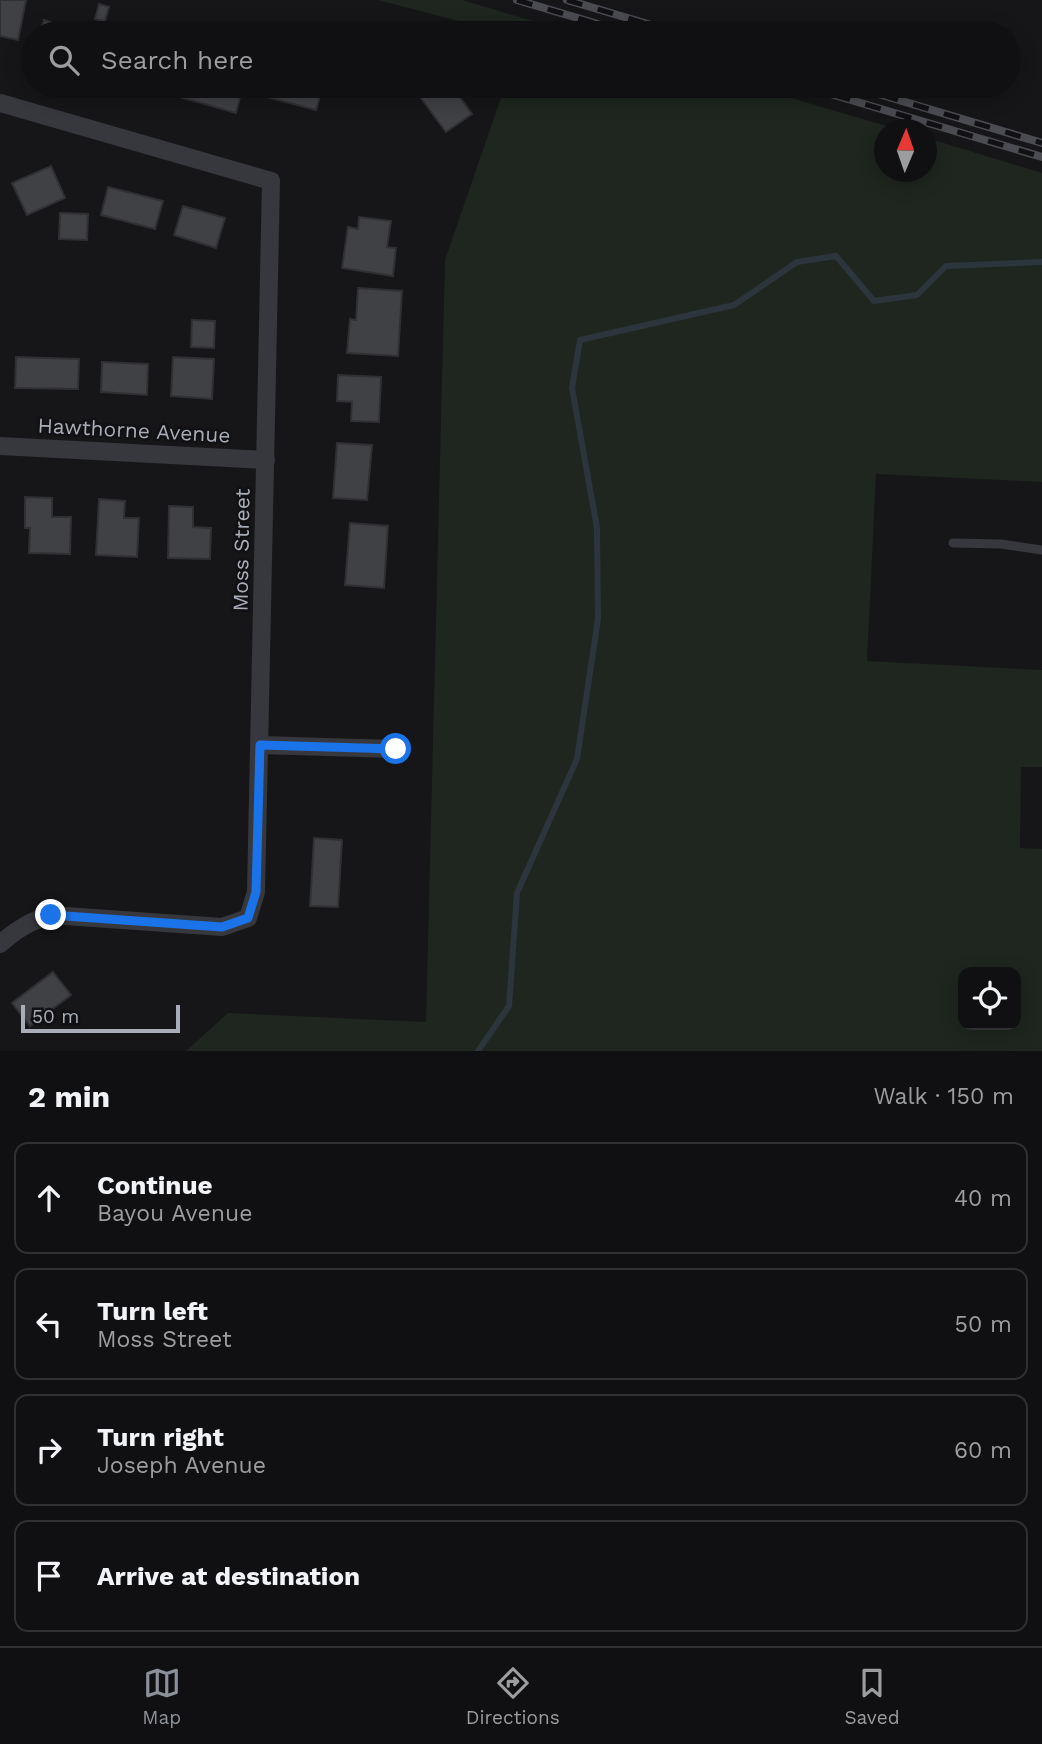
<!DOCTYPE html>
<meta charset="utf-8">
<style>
body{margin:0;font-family:"Work Sans",sans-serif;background:#19191b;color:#f1f3f6}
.controls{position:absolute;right:21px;bottom:21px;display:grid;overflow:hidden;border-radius:14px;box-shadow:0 4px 18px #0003}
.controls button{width:63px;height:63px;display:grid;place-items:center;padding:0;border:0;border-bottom:2px solid #303032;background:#101012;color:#f1f3f6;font:35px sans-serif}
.compass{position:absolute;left:874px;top:119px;width:63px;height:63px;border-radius:50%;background:#101012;box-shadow:0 4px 18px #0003;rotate:2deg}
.scale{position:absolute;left:21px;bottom:18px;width:159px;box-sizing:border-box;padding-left:7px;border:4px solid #a8adb8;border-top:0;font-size:19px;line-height:24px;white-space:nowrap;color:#a8adb8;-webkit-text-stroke:5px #111113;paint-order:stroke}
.stop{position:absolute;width:21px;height:21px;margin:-16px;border:5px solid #1a73e8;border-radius:50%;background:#fff}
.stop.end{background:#1a73e8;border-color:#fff;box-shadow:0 2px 7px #0008}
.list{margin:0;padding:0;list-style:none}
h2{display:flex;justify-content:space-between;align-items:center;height:91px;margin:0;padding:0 28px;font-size:30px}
h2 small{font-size:23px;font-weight:400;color:#9c9d9f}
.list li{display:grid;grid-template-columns:46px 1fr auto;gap:21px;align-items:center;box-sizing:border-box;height:112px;margin:0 14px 14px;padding:0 14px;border:2px solid #303032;border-radius:14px}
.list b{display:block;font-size:26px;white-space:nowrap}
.list p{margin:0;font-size:23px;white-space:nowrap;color:#9c9d9f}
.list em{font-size:23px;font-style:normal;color:#9c9d9f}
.icon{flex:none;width:38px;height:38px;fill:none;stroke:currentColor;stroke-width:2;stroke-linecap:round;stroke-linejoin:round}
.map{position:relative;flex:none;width:1042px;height:1051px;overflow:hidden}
.search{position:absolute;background:#101012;box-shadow:0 4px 18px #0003;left:21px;right:21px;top:21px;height:77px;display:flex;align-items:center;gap:18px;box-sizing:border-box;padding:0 24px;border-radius:38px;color:#9c9d9f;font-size:26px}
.sheet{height:595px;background:#101012}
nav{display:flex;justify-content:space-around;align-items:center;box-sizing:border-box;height:98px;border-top:2px solid #303032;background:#101012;font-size:19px;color:#9c9d9f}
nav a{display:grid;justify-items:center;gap:4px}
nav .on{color:#8c9099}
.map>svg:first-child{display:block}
</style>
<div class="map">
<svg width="1042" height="1051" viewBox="0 0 1042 1051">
<rect width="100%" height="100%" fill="#161618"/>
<g fill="#1e261f" fill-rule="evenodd">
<polygon points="378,0 462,0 573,33 505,33"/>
<path d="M505,86H750L897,129L884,130V172H926L927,138L1042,173V482L876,474L867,661L1042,670V767H1021L1020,848L1042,849V1051H186L228,1013L426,1022L445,260ZM1016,972V1025H963V972Z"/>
</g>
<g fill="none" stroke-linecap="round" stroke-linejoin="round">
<polyline stroke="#2c353c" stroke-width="6" points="478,1051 509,1006 517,893 577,759 598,619 597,528 572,388 580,340 734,305 797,262 836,256 874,301 917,295 946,266 1042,262"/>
</g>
<g fill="#404145" stroke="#303034" stroke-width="2">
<polygon points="0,0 26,0 18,40 0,36"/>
<polygon points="99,4 109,7 105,21 95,19"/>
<polygon points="44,20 84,33 40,33"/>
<polygon points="205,22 215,26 212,33 200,33"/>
<polygon points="183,86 243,86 236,113 180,97"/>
<polygon points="258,86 323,86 316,110 256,94"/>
<polygon points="412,86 452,86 472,114 446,132"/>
<polygon points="51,166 65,198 27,215 12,183"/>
<polygon points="108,187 163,201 155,229 101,215"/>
<polygon points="183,206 225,218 216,248 174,235"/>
<polygon points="60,213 88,214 87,240 59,239"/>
<polygon points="359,217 391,221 387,247 396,248 393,276 342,268 348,227 358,229"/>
<polygon points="358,288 402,291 398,356 347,353 350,319 356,320"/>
<polygon points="192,320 215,321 214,348 191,347"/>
<polygon points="16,357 79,359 78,389 15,388"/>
<polygon points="173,357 214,359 212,399 171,396"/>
<polygon points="102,362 148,364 147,395 101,392"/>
<polygon points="338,375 381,377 379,422 351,421 352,402 337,401"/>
<polygon points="337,443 372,445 367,500 333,498"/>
<polygon points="25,497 52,498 52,517 71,517 70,554 29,553 30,528 25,528"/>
<polygon points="99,499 125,501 124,518 139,518 137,557 96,555"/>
<polygon points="169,506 193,507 193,527 211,528 210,559 168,558"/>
<polygon points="350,523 388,526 384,588 345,585"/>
<polygon points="314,838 342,840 338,907 310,906"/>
<polygon points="53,972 71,995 30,1026 12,1003"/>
</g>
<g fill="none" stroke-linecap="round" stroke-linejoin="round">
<polyline stroke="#37383d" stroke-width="9" points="953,543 1001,544 1042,550"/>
<g stroke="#37383d" stroke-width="18">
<path d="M0,103L271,181L256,892L248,918L222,927L51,915C30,921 16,930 0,944"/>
<polyline points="0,446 266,460"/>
<polyline points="260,745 395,749"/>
</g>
<defs>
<g id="rail">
<polyline points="517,0 628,33"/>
<polyline points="567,0 678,33"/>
<polyline points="804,86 1042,157"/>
<polyline points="852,86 1042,143"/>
</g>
</defs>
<use href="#rail" stroke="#4a4c52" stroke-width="8"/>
<use href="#rail" stroke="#111113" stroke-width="5" stroke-dasharray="16" stroke-linecap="butt"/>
</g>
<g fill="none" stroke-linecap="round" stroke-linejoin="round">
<polyline stroke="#1a73e8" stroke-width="9" points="51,915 222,927 248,918 256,892 260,745 396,749"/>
</g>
<g text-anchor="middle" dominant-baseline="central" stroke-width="5" stroke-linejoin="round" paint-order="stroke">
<g font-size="21" fill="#a8adb8" stroke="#111113">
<text transform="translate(134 430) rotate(3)">Hawthorne Avenue</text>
<text transform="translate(241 550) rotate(-89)">Moss Street</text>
</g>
</g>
</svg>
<div class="controls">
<button><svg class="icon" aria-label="locate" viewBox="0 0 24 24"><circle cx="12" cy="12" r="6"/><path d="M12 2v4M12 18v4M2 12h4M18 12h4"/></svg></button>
</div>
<svg class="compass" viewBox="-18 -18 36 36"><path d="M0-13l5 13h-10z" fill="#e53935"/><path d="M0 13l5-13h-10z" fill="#9c9d9f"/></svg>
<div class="scale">50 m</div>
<div class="stop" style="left:396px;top:749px"></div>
<div class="stop end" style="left:51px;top:915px"></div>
<div class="search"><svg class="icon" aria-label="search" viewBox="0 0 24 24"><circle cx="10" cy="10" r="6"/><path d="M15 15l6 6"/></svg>Search here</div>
</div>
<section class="sheet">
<h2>2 min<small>Walk · 150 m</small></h2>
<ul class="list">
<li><svg class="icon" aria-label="ahead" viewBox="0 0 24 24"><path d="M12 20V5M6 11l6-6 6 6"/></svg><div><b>Continue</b><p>Bayou Avenue</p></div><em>40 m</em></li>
<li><svg class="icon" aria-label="left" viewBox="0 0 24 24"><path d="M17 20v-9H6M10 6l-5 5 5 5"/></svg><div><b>Turn left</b><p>Moss Street</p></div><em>50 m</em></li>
<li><svg class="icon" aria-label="right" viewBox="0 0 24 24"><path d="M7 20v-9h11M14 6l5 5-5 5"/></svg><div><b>Turn right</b><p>Joseph Avenue</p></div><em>60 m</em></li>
<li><svg class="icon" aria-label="arrive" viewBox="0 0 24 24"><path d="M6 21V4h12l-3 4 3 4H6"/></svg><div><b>Arrive at destination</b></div></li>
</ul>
</section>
<nav>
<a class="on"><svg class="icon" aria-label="map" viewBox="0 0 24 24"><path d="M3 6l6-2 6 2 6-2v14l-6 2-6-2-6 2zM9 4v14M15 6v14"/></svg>Map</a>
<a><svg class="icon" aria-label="directions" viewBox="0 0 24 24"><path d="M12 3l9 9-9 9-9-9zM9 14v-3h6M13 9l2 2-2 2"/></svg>Directions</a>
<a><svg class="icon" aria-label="saved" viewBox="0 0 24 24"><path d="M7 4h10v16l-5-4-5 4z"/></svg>Saved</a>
</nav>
